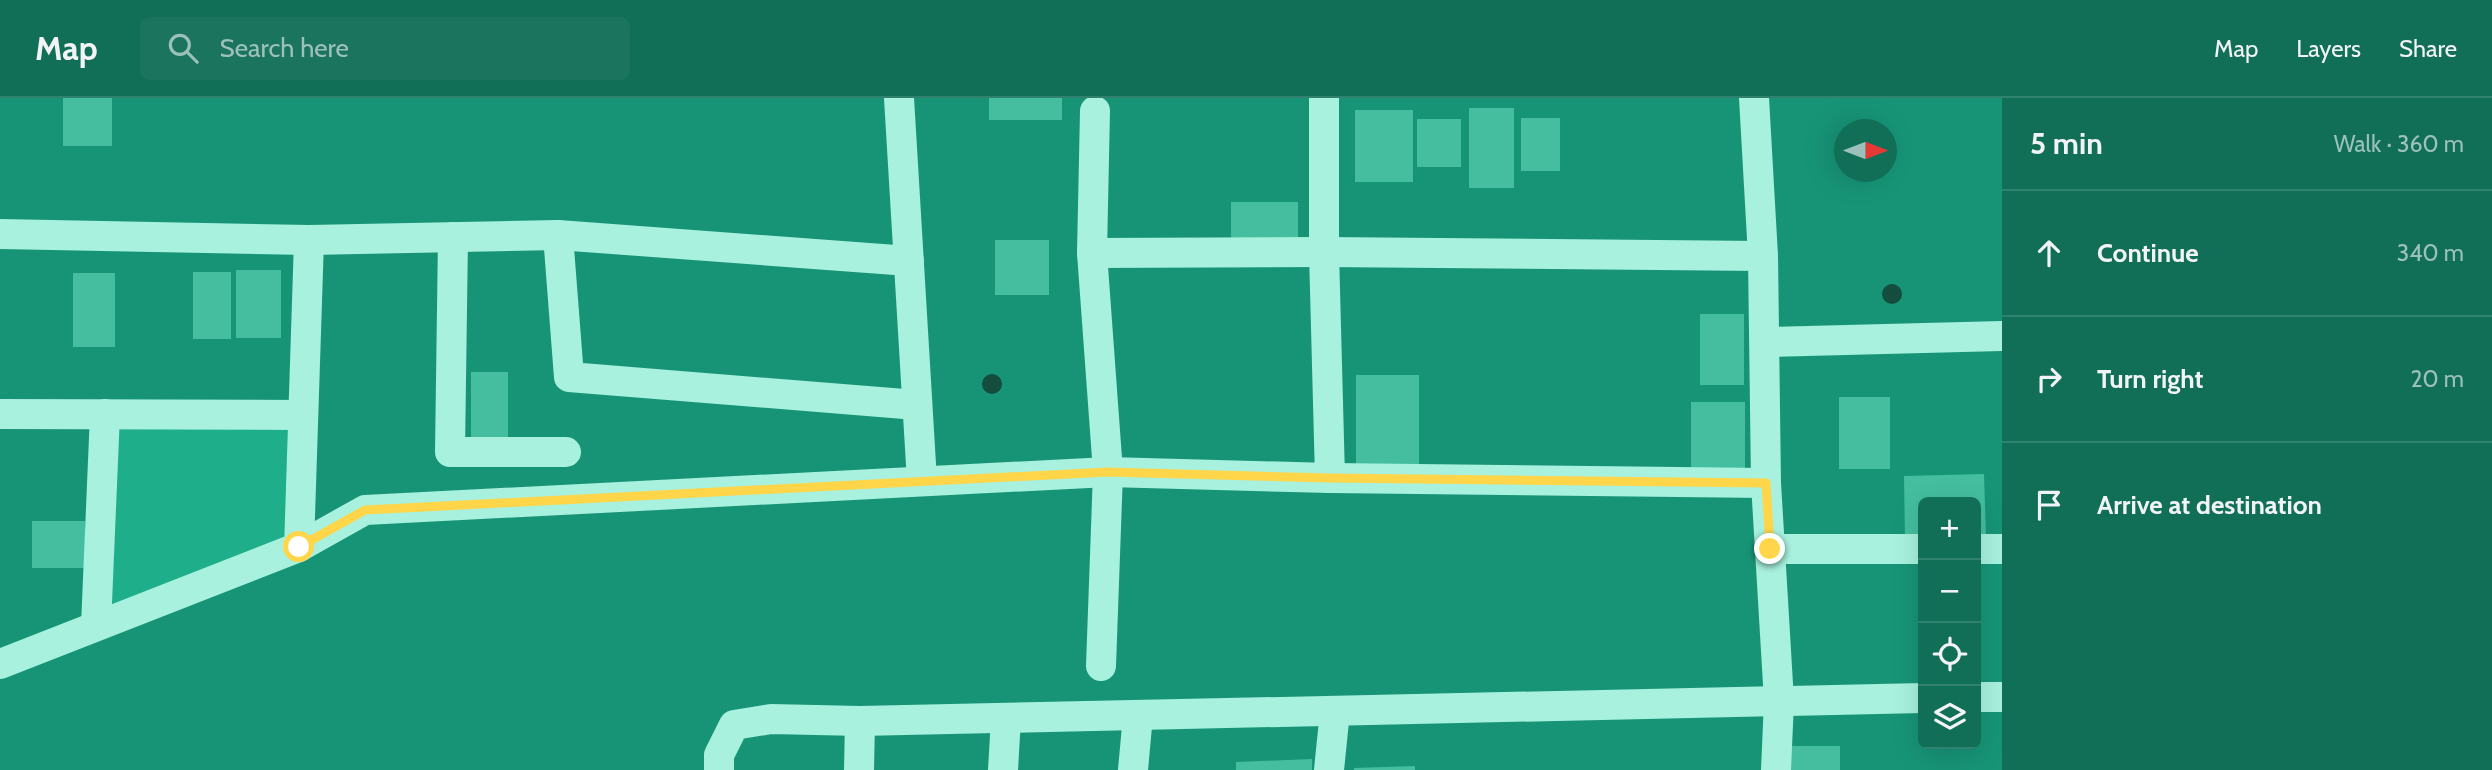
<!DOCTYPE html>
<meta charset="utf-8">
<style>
body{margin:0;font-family:Cabin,sans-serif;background:#1a745e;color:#f1f3f6}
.controls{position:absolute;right:21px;bottom:21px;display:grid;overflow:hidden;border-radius:10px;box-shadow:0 7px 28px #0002}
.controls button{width:63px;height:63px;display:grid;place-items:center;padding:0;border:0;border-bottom:2px solid #30816e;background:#116f58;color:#f1f3f6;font:35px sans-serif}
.compass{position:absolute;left:1834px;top:21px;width:63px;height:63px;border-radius:50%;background:#116f58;box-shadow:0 7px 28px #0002;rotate:90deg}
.stop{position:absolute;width:21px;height:21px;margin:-16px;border:5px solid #ffd54a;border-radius:50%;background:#fff}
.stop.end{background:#ffd54a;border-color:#fff;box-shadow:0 2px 7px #0008}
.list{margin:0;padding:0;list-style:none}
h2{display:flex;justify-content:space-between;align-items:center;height:91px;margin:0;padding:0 28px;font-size:30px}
h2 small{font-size:23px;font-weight:400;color:#9cc1ba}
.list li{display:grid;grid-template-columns:46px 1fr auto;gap:21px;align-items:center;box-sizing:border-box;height:126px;padding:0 28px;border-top:2px solid #30816e}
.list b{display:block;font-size:26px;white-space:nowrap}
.list em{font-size:23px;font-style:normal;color:#9cc1ba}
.icon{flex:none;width:38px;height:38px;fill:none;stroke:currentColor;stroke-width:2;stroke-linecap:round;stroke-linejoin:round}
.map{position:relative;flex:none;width:2002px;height:672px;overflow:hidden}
header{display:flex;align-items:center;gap:42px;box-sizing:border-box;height:98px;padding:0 35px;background:#116f58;border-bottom:2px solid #30816e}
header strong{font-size:33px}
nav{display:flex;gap:38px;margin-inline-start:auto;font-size:24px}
.search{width:490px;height:63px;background:#1a745e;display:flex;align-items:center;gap:18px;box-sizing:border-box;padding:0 24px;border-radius:10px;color:#9cc1ba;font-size:26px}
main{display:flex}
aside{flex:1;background:#116f58}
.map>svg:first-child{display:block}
</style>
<header>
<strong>Map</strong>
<div class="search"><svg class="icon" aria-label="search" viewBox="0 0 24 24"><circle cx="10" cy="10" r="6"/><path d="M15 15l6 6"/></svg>Search here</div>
<nav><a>Map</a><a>Layers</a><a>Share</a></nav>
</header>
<main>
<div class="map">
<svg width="2002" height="672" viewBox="0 0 2002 672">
<rect width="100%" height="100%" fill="#179476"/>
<polygon fill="#1fae8a" points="288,326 284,446 108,517 114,327"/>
<g fill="#44be9f">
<rect x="63" y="0" width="49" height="48"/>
<rect x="989" y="0" width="73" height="22"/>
<rect x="1469" y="10" width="45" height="80"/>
<rect x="1355" y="12" width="58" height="72"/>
<rect x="1521" y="20" width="39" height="53"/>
<rect x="1417" y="21" width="44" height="48"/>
<rect x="1231" y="104" width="67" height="45"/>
<rect x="995" y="142" width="54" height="55"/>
<rect x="236" y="172" width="45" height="68"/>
<rect x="193" y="174" width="38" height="67"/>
<rect x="73" y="175" width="42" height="74"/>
<rect x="1700" y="216" width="44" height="71"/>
<rect x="471" y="274" width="37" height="71"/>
<rect x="1356" y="277" width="63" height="90"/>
<rect x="1839" y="299" width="51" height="72"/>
<rect x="1691" y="304" width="54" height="71"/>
<polygon points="1984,376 1986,439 1976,439 1976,404 1923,404 1923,440 1905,441 1904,378"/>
<rect x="32" y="423" width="53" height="47"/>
<rect x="1789" y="648" width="51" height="24"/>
<polygon points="1312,661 1312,672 1236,672 1236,664"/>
<polygon points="1415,668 1415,672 1354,672 1354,670"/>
</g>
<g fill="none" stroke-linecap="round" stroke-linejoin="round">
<g stroke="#a7f1de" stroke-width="30">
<polyline points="899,0 922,383"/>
<polyline points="1324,0 1324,154 1330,380"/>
<polyline points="1754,0 1763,158 1766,385 1779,603 1776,672"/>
<polyline points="1095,13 1092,155 1108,374 1101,568"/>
<polyline points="0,136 309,142 558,137 909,163"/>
<polyline points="558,137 569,279 917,307"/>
<polyline points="453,139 450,354 566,354"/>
<polyline points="1092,155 1324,154 1763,158"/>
<polyline points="1765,244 2002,238"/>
<polyline points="0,316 303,317"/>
<polyline points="299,449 365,412 1108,374 1330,380 1766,385"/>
<polyline points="1770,451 1923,451"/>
<polyline points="1976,451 2002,451"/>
<polyline points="96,528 105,316"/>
<polyline points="0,566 299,449 309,142"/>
<polyline points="1976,599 2002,599"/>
<polyline points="719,672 719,657 734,627 771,621 860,623 1923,600"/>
<polyline points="859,672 860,623"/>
<polyline points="1003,672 1006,620"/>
<polyline points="1133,672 1138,617"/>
<polyline points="1329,672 1335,613"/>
</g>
</g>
<g fill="#144c3e">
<circle cx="1892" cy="196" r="10"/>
<circle cx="992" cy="286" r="10"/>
</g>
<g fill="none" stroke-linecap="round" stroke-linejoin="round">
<polyline stroke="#ffd54a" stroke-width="9" points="299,449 365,412 1108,374 1330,380 1766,385 1770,451"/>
</g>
</svg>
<div class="controls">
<button>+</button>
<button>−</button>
<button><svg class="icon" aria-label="locate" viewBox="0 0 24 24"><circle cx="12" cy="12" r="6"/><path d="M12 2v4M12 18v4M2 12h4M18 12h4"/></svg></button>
<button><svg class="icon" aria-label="layers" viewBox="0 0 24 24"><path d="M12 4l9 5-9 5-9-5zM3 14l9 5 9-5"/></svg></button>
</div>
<svg class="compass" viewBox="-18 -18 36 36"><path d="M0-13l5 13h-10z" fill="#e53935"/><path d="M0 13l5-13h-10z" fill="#9cc1ba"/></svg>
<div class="stop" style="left:299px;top:449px"></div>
<div class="stop end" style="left:1770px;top:451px"></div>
</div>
<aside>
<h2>5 min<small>Walk · 360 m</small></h2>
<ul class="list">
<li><svg class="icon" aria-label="ahead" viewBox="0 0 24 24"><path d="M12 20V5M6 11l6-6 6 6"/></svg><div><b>Continue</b></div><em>340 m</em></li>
<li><svg class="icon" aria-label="right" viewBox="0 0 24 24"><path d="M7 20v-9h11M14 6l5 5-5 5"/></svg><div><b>Turn right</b></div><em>20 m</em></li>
<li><svg class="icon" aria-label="arrive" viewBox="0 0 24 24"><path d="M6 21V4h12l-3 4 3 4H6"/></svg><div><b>Arrive at destination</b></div></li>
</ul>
</aside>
</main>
